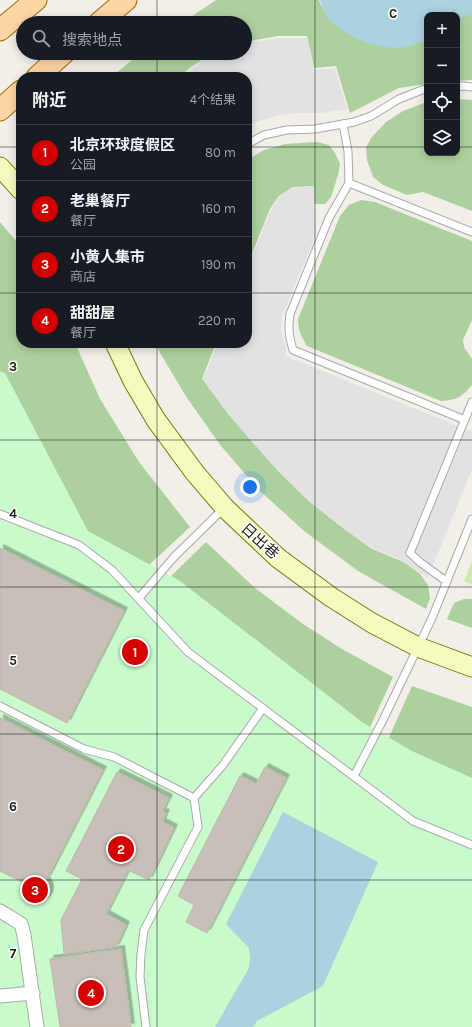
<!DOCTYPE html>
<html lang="zh">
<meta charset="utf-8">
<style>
body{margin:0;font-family:Karla,"Noto Sans SC",sans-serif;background:#242831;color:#f1f3f6}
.controls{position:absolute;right:12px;top:12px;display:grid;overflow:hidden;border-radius:8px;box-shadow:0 2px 10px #0003}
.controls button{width:36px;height:36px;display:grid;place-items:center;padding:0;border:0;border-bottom:1px solid #363941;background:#171b24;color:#f1f3f6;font:20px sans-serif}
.you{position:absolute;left:250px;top:487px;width:14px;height:14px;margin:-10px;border:3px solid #fff;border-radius:50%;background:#1a73e8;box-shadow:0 0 0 6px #1a73e833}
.badge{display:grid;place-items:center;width:26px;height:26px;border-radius:50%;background:#d40000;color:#fff;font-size:13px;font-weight:700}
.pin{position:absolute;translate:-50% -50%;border:2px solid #fff;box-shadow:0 1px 4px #0006}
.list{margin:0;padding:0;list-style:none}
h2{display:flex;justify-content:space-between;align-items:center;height:52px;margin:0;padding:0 16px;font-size:17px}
h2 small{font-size:13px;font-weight:400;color:#9ea1a6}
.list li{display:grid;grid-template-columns:26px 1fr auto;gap:12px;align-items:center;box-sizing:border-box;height:56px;padding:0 16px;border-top:1px solid #363941}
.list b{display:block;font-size:15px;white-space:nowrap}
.list p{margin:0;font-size:13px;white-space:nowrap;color:#9ea1a6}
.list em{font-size:13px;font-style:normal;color:#9ea1a6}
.icon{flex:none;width:22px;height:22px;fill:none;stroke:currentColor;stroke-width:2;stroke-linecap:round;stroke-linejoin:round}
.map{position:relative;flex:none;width:472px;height:1027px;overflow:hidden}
.search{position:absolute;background:#171b24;box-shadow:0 2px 10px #0003;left:16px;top:16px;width:236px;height:44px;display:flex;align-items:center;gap:10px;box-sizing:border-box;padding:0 14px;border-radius:22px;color:#9ea1a6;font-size:15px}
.panel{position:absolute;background:#171b24;box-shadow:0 2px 10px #0003;left:16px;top:72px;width:236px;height:276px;border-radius:16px}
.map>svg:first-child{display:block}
</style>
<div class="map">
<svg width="472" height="1027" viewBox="0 0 472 1027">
<defs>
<filter id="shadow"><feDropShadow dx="3.5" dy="-3.5" stdDeviation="0" flood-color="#0004"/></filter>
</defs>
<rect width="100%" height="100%" fill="#f2efe9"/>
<polygon fill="#cdebb0" points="472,561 472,585 464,581"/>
<g fill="#add19e">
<polygon points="216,0 319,0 321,5 335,24 427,34 427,84 399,88 350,113 336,66 314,68 307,36 278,36 245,42 245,23 182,23"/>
<polygon points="472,9 472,80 457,81 456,15"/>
<path d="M141,53H216C202,59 190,67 179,77H111Z"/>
<polygon points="457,99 472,100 472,211 423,192 407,195 383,185 373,177 367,160 366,148 371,138 386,122 403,111 424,103 427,103 427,153 457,153"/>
<polygon points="317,142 329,145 335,153 340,164 338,175 331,197 325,204 311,204 313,186 293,187 279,196 270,209 247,266 247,160 264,150 285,144"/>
<path d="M361,200L375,202L472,241V320L463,340L464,347L472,359V385C462,397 457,400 441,401L307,346C301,336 298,331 298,319L340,216L349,205Z"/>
<polygon points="0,222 21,247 21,343 75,343 100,399 139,462 190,527 149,565 0,502"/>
<polygon points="156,343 216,343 202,379 216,384 222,405 248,437 279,472 310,502 339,525 372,549 404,562 420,574 428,585 430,598 426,609 358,571 304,531 259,490 221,446 187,398 160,353"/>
<polygon points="206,542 255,588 303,624 342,649 393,677 360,749 167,580"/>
<polygon points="464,599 472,599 472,628 447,619 454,603"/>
<polygon points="412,686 472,707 472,820 377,764"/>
</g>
<polygon fill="#c8facc" points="0,371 5,373 88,531 180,581 362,722 412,751 472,778 472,1027 0,1027"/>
<g fill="#e2e2e2">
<polygon points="279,38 307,38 314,70 335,68 347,109 322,113 298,113 279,115 255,122 247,126 247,77 182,77 186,73 206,59 220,53 245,53 245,44 252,42"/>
<polygon points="295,187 314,187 316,235 282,316 281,331 286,347 286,356 470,431 472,427 472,469 428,578 397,558 376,550 354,536 303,496 269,461 228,414 203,380 218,343 247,343 247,270 271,210 281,195"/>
</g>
<g fill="#aad3df">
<path d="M320,0H472V14L457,20V15H427V40C419,43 406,48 397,48C374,48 339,34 326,15C323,11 322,5 320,0Z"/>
<polygon points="283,812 378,862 323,986 257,1021 253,1027 215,1027 249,968 250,959 249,948 226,924"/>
</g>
<g fill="#c7bfb8" stroke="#c4b6ab" filter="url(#shadow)">
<polygon points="0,548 124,611 67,723 0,689"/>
<polygon points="0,718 103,770 47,879 22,882 0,871"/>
<polygon points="265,767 286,778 207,933 186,922 194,905 178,896 240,776 256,784"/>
<polygon points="117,772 169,798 162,812 166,813 162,822 174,828 149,880 128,870 106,914 126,925 116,947 64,954 61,920 82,879 66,871"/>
<circle cx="36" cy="890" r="14"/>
<polygon points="121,949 131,1027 60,1027 50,959"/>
</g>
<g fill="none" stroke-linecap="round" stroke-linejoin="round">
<defs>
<g id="lane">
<polyline points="457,87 463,86 472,87"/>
<polyline points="343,124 348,151 349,183 472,232"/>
<polyline points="247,144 264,135 287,130 315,129 354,122 371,116 399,99 422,90 427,89"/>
<path d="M349,183L329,218L290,314C288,329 289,336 293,350L465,420"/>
<polyline points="0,514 79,545 112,570 188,652 413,821 472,845"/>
<polyline points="446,581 421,563 410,553 472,402"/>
<polyline points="139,598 174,557 224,508"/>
<polyline points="0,706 84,749 114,757 194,798"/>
<polyline points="354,776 382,722 432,618 472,519"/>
<polyline points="146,1027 140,977 141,954 144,930 198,827 194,798 223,765 263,708"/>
</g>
<g id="street">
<polyline points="0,911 10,917 21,924 24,935 37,1027"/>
<polyline points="0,996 33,993"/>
</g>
<g id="secondary">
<polyline points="0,167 21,190"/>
<polyline points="115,343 133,381 156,420 195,473 225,508 278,558 331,597 372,623 418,647 472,667"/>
</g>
<g id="primary">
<polyline points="99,23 126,0"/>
<polyline points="0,30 36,0"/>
<polyline points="37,77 64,53"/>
<polyline points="0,110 21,91"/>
</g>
</defs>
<use href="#lane" stroke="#a9a9a9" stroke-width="9"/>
<use href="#street" stroke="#a9a9a9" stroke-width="15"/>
<use href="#secondary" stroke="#707d05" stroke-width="21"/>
<use href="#primary" stroke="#a06b00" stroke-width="23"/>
<use href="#lane" stroke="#fff" stroke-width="7"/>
<use href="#street" stroke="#fff" stroke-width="13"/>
<use href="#secondary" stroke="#f7fabf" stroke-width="19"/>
<use href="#primary" stroke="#fcd6a4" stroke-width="21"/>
</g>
<path fill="none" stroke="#222" stroke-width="1" stroke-opacity="0.55" d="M157,0V23M315,0V1027M157,53V77M0,147H21M247,147H427M457,147H472M0,293H21M247,293H472M157,343V1027M0,440H472M0,587H472M0,734H472M0,880H472"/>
<g text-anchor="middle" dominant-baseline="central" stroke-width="3" stroke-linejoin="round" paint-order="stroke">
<g font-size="15" fill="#222" stroke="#fff">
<text transform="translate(260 541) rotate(42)">日出巷</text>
</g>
</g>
<g font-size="13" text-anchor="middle" font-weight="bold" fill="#222" stroke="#fff" stroke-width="3" stroke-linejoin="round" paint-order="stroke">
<text x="393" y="18">C</text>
<text x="13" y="371">3</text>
<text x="13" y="518">4</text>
<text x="13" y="665">5</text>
<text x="13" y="811">6</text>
<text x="13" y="958">7</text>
</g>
</svg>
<div class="controls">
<button>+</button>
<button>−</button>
<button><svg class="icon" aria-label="locate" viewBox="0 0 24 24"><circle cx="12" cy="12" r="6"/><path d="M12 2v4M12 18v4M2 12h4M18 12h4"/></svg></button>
<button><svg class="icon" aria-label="layers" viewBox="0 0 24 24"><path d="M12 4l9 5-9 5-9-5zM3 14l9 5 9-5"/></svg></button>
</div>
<div class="you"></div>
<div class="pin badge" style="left:135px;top:652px">1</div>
<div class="pin badge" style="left:121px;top:849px">2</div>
<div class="pin badge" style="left:35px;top:890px">3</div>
<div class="pin badge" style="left:91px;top:993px">4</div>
<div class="search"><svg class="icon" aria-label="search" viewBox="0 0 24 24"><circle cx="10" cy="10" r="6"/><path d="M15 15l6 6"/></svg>搜索地点</div>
<section class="panel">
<h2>附近<small>4个结果</small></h2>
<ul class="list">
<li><span class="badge">1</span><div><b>北京环球度假区</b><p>公园</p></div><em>80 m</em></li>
<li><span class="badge">2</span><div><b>老巢餐厅</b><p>餐厅</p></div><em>160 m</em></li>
<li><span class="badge">3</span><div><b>小黄人集市</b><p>商店</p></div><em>190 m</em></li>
<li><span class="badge">4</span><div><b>甜甜屋</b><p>餐厅</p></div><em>220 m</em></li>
</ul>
</section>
</div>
